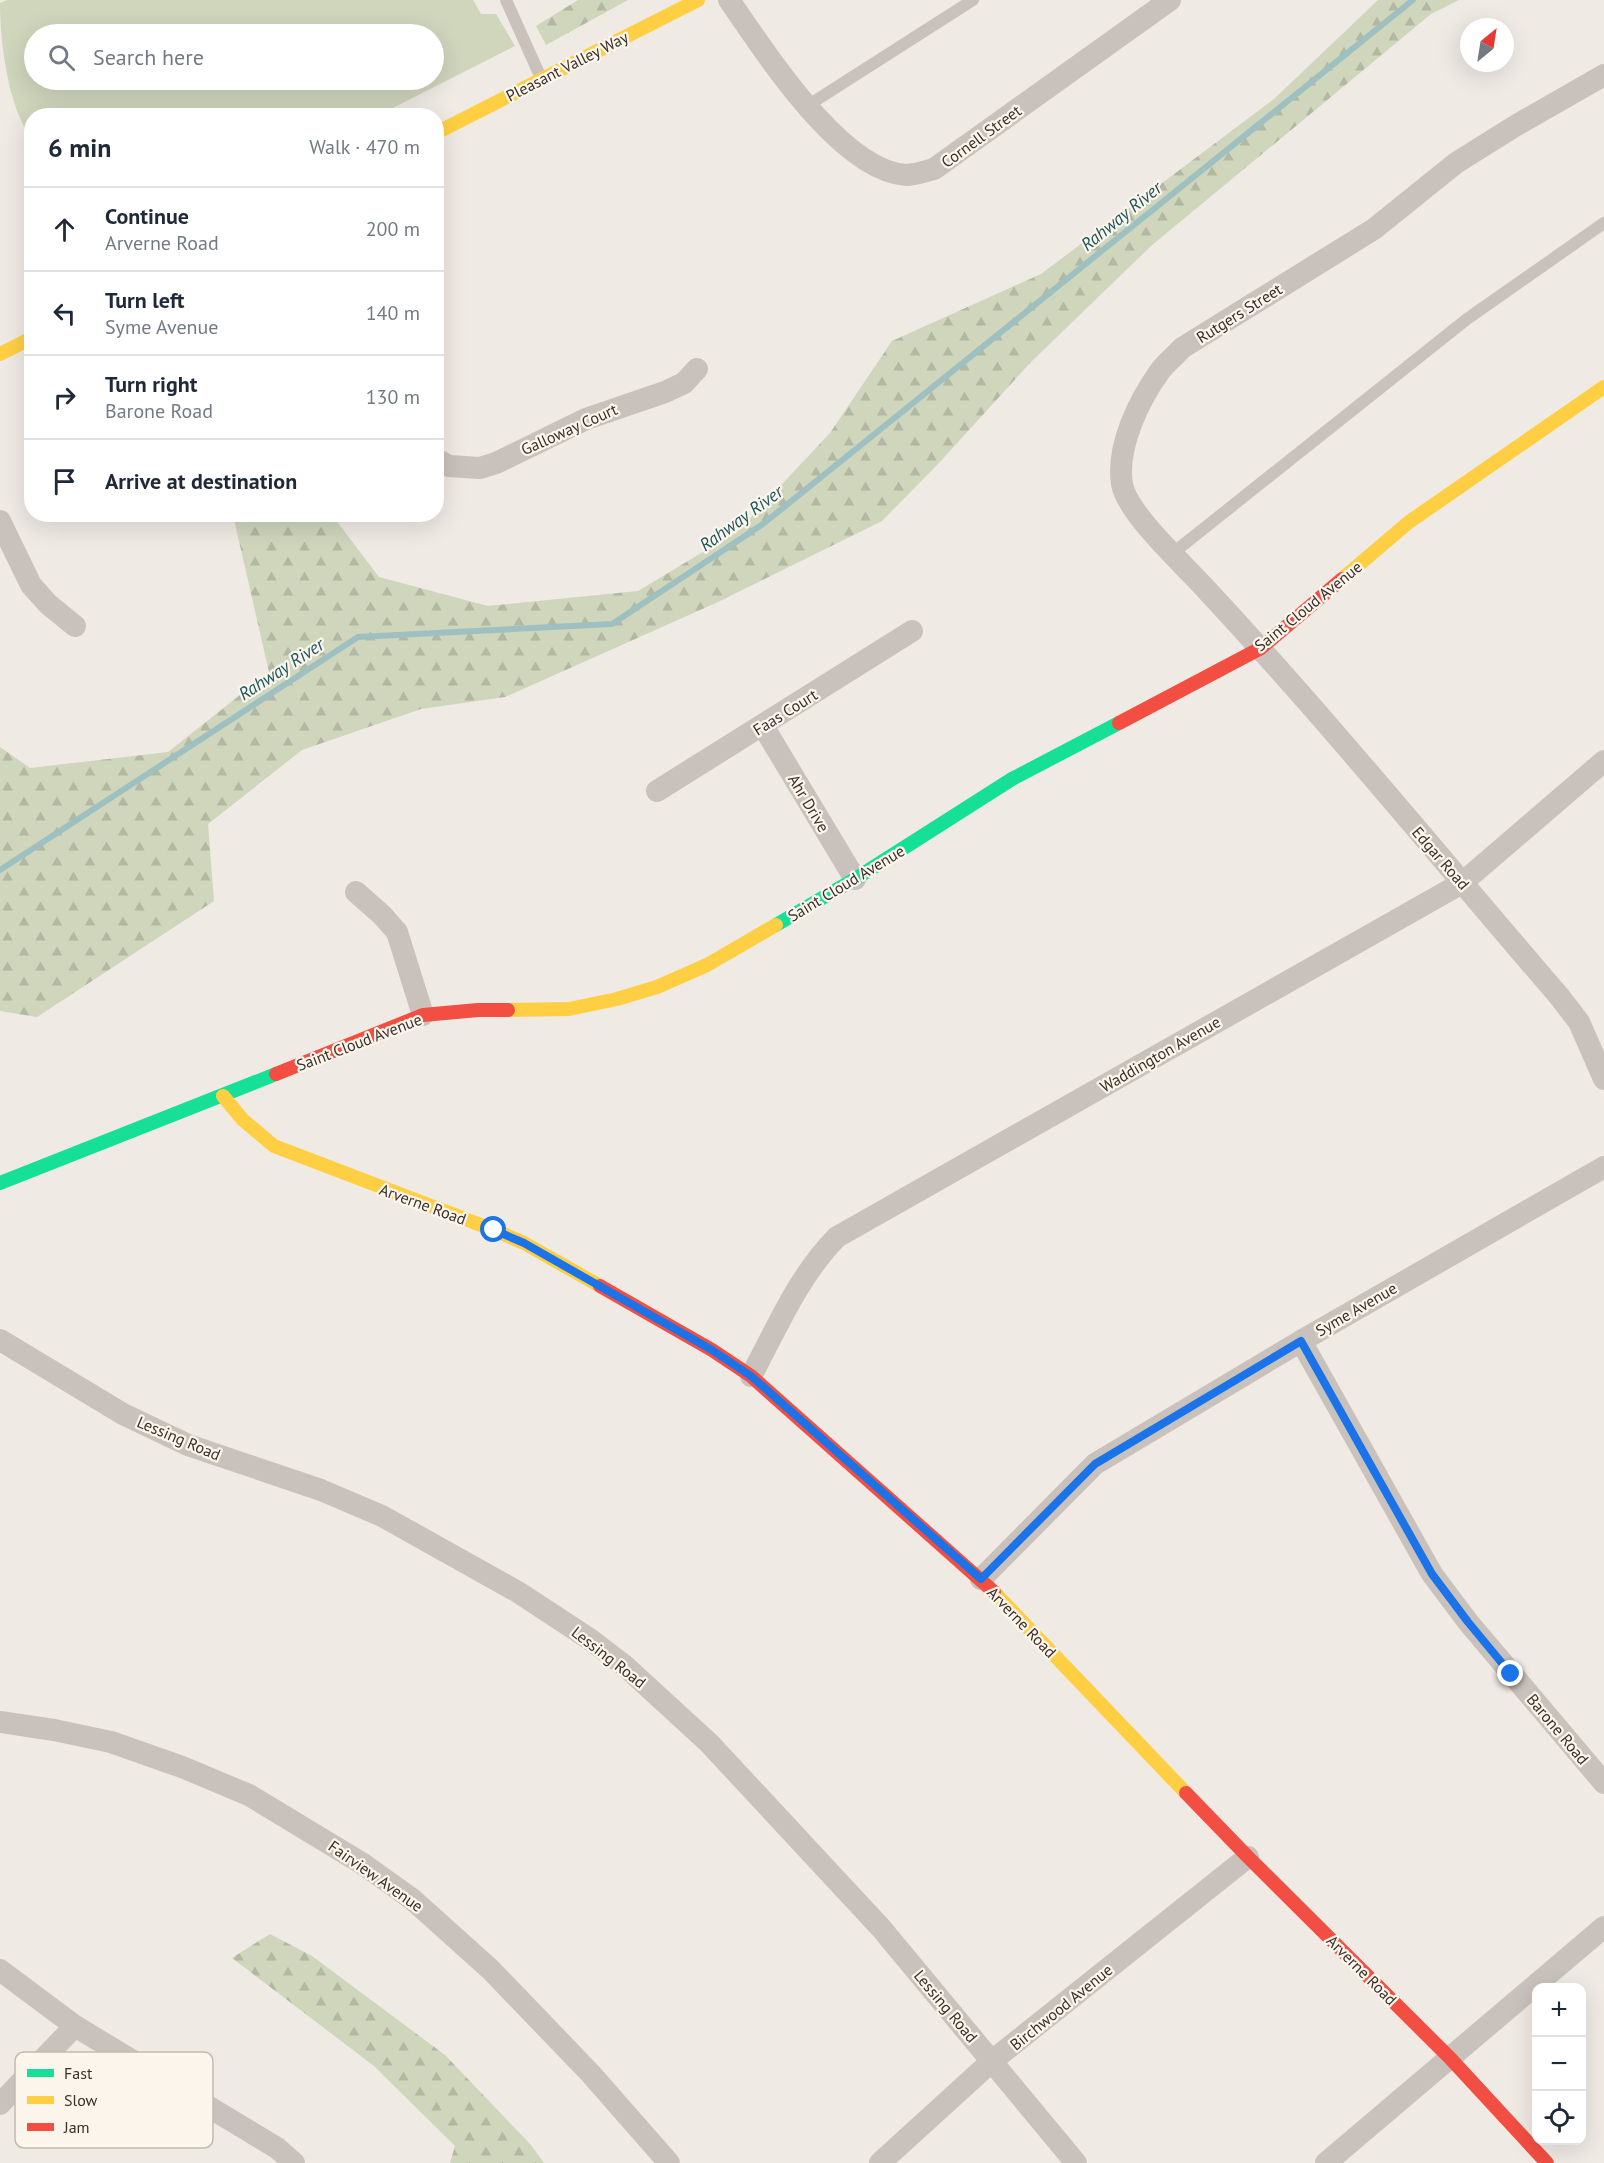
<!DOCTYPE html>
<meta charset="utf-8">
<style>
body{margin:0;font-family:"PT Sans",sans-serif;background:#f6f6f7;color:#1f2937}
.controls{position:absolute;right:18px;bottom:18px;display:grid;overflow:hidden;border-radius:12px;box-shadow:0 6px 24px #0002}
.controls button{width:54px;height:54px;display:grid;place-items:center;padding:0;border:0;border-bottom:2px solid #e0e1e3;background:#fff;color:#1f2937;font:30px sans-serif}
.compass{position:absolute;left:1460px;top:18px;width:54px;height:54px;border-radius:50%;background:#fff;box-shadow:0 6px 24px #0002;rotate:30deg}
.stop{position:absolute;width:18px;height:18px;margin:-14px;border:4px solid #1a73e8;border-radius:50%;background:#fff}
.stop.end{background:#1a73e8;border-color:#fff;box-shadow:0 2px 6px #0008}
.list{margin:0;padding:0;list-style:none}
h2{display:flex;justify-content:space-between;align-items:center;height:78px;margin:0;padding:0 24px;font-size:26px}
h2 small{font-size:20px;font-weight:400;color:#747a83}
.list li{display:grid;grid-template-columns:39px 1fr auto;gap:18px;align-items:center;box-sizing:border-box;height:84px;padding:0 24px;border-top:2px solid #e0e1e3}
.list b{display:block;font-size:22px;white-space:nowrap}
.list p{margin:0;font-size:20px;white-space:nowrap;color:#747a83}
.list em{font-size:20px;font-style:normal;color:#747a83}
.icon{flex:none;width:33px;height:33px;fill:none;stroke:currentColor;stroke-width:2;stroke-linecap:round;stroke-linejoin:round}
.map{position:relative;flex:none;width:1604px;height:2163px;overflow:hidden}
.search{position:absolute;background:#fff;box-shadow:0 6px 24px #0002;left:24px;top:24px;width:420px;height:66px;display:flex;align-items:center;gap:15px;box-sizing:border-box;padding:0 21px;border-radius:33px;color:#747a83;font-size:22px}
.panel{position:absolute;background:#fff;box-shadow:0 6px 24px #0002;left:24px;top:108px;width:420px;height:414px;border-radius:24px}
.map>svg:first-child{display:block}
</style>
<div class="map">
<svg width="1604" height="2163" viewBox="0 0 1604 2163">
<defs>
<pattern id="forest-firs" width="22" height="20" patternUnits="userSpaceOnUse" patternTransform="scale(1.5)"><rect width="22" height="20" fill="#cfd6bc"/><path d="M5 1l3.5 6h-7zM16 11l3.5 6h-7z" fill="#b2b8a2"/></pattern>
</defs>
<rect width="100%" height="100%" fill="#efeae3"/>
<path fill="#cfd6bc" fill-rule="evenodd" d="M7,0H473L481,14H496L515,46L379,115L32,116L31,138C8,106 0,42 0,3ZM34,34H434V80H34Z"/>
<g fill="url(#forest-firs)">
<polygon points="578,0 628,0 546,45 536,26"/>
<polygon points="1378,0 1459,0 1431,14 1151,246 1030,363 938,464 882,521 718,602 505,697 421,709 302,750 208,824 214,901 37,1017 0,1011 0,747 30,768 168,752 269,672 233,515 332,515 379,577 488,606 638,591 738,531 830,433 892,341 1041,274 1274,99"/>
<polygon points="270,1934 312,1956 445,2055 531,2145 544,2163 450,2163 455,2146 374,2066 232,1958"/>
</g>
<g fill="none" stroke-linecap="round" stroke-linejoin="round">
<polyline stroke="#9ec0c1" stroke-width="6" points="0,870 358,637 612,624 763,524 1413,0"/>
<g stroke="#c9c2bc" stroke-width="12">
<polyline points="506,0 541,78"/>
<polyline points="807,106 973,0"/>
<polyline points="1173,553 1467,319 1604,223"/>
</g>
<g stroke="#c9c2bc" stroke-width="22">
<path d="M729,0C764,50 840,171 906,175C915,175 925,171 934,169L1170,0"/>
<path d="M1604,75L1515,126L1456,163L1374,229L1182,348C1175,356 1166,363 1160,371C1139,400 1116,447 1122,484C1127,513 1182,563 1203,586C1326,718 1441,859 1559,996L1579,1022L1604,1079"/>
<polyline points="436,459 449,466 480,468 496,463 586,419 665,392 684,383 697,369"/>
<polyline points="0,521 31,585 48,604 75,626"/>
<polyline points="763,726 855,879"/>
<polyline points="657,791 912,631"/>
<polyline points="356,892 382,915 397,932 423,1015"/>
<polyline points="0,1340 123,1414 188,1445 321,1490 382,1516 518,1592 591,1640 625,1666 709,1743 881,1928 1076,2163"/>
<polyline points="1301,1341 1432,1574 1468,1622 1604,1783"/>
<path d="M751,1376C777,1328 799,1275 837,1237L1462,883L1604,761"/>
<polyline points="981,1579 1095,1464 1301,1341 1604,1167"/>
<polyline points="0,1722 54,1730 111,1742 182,1767 249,1795 363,1864 412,1899 491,1970 591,2074 669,2163"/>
<polyline points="0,1970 75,2026 277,2148 294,2163"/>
<polyline points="0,2104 75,2026"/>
<polyline points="880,2163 992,2061 1248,1857"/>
<polyline points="1326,2163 1604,1927"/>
</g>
<g stroke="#16e098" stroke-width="14">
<polyline points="776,925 855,879 1012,779 1119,723"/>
<polyline points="0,1183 276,1074"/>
</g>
<g stroke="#ffcf43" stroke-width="14">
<polyline points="436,133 698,0"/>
<polyline points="0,354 32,338"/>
<polyline points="1342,579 1409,522 1604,387"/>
<polyline points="508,1010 569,1009 617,999 657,987 707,965 776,925"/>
<polyline points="223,1096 243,1120 274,1146 494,1230 524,1243 600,1286"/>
<polyline points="994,1592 1186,1793"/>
</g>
<g stroke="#f24e42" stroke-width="14">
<polyline points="1119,723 1261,648 1342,579"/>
<polyline points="276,1074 423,1015 478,1010 508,1010"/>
<polyline points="600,1286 712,1350 751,1376 994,1592"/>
<polyline points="1186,1793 1248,1857 1450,2058 1547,2163"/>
</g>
</g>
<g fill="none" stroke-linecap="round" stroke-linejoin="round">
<polyline stroke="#1a73e8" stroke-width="8" points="494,1230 524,1243 712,1350 751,1376 981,1579 1095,1464 1301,1341 1432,1574 1468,1622 1511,1674"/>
</g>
<g text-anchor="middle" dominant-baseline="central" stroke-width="4.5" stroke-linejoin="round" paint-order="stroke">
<g font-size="16" fill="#3a2f29" stroke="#fbf5eb">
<text transform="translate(567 66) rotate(-27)">Pleasant Valley Way</text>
<text transform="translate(981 136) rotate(-36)">Cornell Street</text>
<text transform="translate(1239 313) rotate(-32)">Rutgers Street</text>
<text transform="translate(569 429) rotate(-24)">Galloway Court</text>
<text transform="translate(1308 606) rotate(-39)">Saint Cloud Avenue</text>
<text transform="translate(785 712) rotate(-32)">Faas Court</text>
<text transform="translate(809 803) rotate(59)">Ahr Drive</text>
<text transform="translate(1441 858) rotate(49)">Edgar Road</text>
<text transform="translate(846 883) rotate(-31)">Saint Cloud Avenue</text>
<text transform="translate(359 1042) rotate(-21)">Saint Cloud Avenue</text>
<text transform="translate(1160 1054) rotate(-30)">Waddington Avenue</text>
<text transform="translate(423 1204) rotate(20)">Arverne Road</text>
<text transform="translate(1356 1309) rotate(-30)">Syme Avenue</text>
<text transform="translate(179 1438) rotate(23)">Lessing Road</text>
<text transform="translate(1022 1622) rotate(46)">Arverne Road</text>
<text transform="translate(609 1657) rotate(38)">Lessing Road</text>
<text transform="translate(1558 1729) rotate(50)">Barone Road</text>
<text transform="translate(376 1876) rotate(35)">Fairview Avenue</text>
<text transform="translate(1362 1970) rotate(45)">Arverne Road</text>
<text transform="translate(946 2006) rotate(50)">Lessing Road</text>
<text transform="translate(1061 2007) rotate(-39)">Birchwood Avenue</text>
</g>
<g font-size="18" font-style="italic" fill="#1c575f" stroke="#fbf5eb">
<text transform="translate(1121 216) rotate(-39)">Rahway River</text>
<text transform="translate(741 518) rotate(-36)">Rahway River</text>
<text transform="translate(281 669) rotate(-33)">Rahway River</text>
</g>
</g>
<rect x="15" y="2052" width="198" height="96" rx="9" fill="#fbf5eb" stroke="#c1bab1" stroke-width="1.5"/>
<rect x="27" y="2069" width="27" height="8" fill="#16e098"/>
<rect x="27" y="2096" width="27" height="8" fill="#ffcf43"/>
<rect x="27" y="2123" width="27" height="8" fill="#f24e42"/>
<g font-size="16" fill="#3a2f29">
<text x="64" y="2079">Fast</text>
<text x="64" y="2106">Slow</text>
<text x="64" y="2133">Jam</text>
</g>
</svg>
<div class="controls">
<button>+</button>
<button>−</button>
<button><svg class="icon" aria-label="locate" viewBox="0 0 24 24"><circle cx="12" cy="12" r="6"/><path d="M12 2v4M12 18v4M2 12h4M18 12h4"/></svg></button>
</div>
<svg class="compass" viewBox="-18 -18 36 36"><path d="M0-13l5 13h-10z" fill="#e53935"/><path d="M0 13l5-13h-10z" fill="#747a83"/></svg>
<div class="stop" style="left:494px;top:1230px"></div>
<div class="stop end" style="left:1511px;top:1674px"></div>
<div class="search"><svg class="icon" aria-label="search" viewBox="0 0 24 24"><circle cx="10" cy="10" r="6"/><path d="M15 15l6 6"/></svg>Search here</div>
<section class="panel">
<h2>6 min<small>Walk · 470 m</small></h2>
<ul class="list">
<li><svg class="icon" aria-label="ahead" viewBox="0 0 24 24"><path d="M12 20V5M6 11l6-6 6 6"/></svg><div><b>Continue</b><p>Arverne Road</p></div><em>200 m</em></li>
<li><svg class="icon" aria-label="left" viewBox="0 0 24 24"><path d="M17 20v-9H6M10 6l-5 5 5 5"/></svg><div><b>Turn left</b><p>Syme Avenue</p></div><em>140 m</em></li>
<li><svg class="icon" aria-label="right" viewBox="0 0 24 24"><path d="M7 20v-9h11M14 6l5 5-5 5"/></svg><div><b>Turn right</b><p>Barone Road</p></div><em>130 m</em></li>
<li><svg class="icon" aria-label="arrive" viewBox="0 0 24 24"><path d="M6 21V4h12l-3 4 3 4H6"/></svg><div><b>Arrive at destination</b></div></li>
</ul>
</section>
</div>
